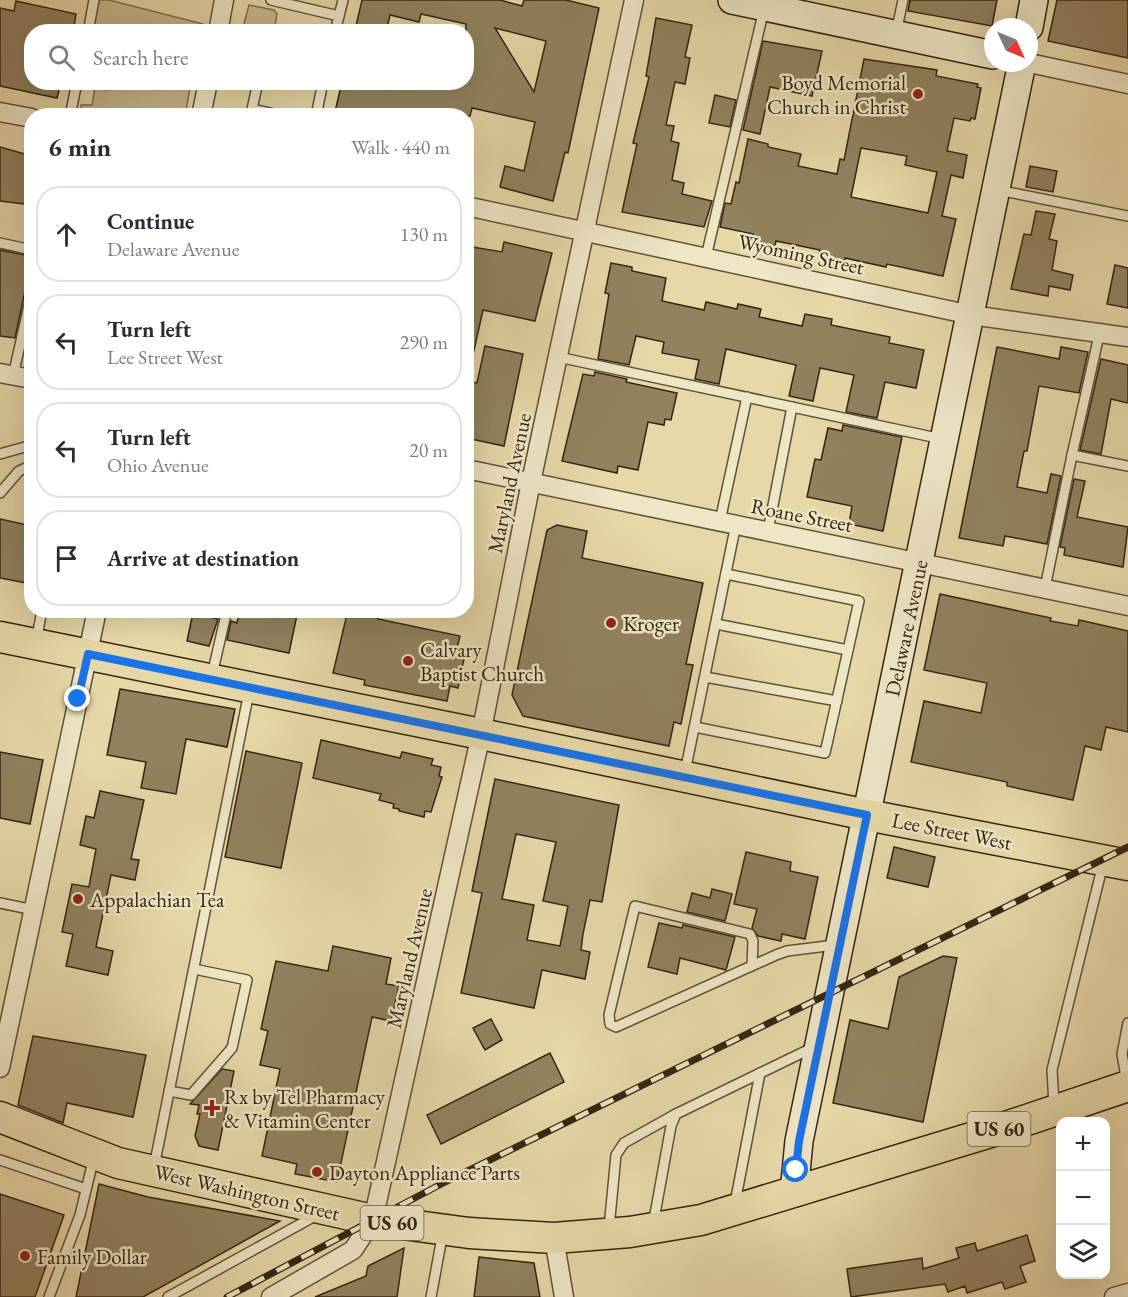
<!DOCTYPE html>
<meta charset="utf-8">
<style>
body{margin:0;font-family:"EB Garamond",serif;background:#f2f2f3;color:#2b2b33}
.controls{position:absolute;right:18px;bottom:18px;display:grid;overflow:hidden;border-radius:12px;box-shadow:0 6px 24px #0002}
.controls button{width:54px;height:54px;display:grid;place-items:center;padding:0;border:0;border-bottom:2px solid #e1e1e2;background:#fff;color:#2b2b33;font:30px sans-serif}
.compass{position:absolute;left:984px;top:18px;width:54px;height:54px;border-radius:50%;background:#fff;box-shadow:0 6px 24px #0002;rotate:134deg}
.stop{position:absolute;width:18px;height:18px;margin:-14px;border:4px solid #1a73e8;border-radius:50%;background:#fff}
.stop.end{background:#1a73e8;border-color:#fff;box-shadow:0 2px 6px #0008}
.list{margin:0;padding:0;list-style:none}
h2{display:flex;justify-content:space-between;align-items:center;height:78px;margin:0;padding:0 24px;font-size:26px}
h2 small{font-size:20px;font-weight:400;color:#7c7c81}
.list li{display:grid;grid-template-columns:39px 1fr auto;gap:18px;align-items:center;box-sizing:border-box;height:96px;margin:0 12px 12px;padding:0 12px;border:2px solid #e1e1e2;border-radius:24px}
.list b{display:block;font-size:22px;white-space:nowrap}
.list p{margin:0;font-size:20px;white-space:nowrap;color:#7c7c81}
.list em{font-size:20px;font-style:normal;color:#7c7c81}
.icon{flex:none;width:33px;height:33px;fill:none;stroke:currentColor;stroke-width:2;stroke-linecap:round;stroke-linejoin:round}
.map{position:relative;flex:none;width:1128px;height:1297px;overflow:hidden}
.search{position:absolute;background:#fff;box-shadow:0 6px 24px #0002;left:24px;top:24px;width:450px;height:66px;display:flex;align-items:center;gap:15px;box-sizing:border-box;padding:0 21px;border-radius:24px;color:#7c7c81;font-size:22px}
.panel{position:absolute;background:#fff;box-shadow:0 6px 24px #0002;left:24px;top:108px;width:450px;height:510px;border-radius:24px}
.map>svg:first-child{display:block}
</style>
<div class="map">
<svg width="1128" height="1297" viewBox="0 0 1128 1297">
<rect width="100%" height="100%" fill="#e7d8a8"/>
<filter id="stains"><feTurbulence type="fractalNoise" baseFrequency=".00333" numOctaves="4"/><feColorMatrix values="0 0 0 0 .2 0 0 0 0 .09 0 0 0 0 .02 0 0 0 .5 -.17"/></filter>
<radialGradient id="worn" r=".72"><stop offset=".6" stop-color="#630" stop-opacity="0"/><stop offset="1" stop-color="#630" stop-opacity=".3"/></radialGradient>
<g fill="#c9ba8e" stroke="#7e7050" stroke-width="1.5">
<polygon points="97,0 109,0 203,24 201,31 93,32"/>
<polygon points="249,5 274,10 277,14 274,31 242,31"/>
<polygon points="108,83 191,83 185,115 100,116 81,111 81,105 92,105 95,87 107,90"/>
</g>
<g fill="#918260" stroke="#342512" stroke-width="1.5" fill-rule="evenodd">
<path d="M362,0H500L522,6L524,0H566L599,8L568,153L565,152L553,201L500,187L505,166L524,171L535,122L472,108L470,116H334L342,82H466V24L421,14L419,22L390,15L386,32L356,26ZM495,28L546,41L534,92Z"/>
<polygon points="910,0 997,0 992,26 908,11"/>
<polygon points="1057,0 1128,0 1128,58 1048,41"/>
<polygon points="16,1 76,14 73,32 32,32 32,82 61,82 57,98 0,86 0,8 14,11"/>
<polygon points="656,18 692,25 685,57 690,58 685,84 675,82 666,125 674,126 671,141 679,143 672,180 684,183 682,194 712,201 704,227 622,212 637,144 633,143 649,77 646,76"/>
<polygon points="763,41 822,51 812,96 770,87 760,134 743,130"/>
<path d="M864,59L937,70L936,76L978,84L977,87L981,88L975,119L971,118L970,121L954,118L947,151L967,155L963,178L951,175L942,216L956,219L943,276L887,264L886,267L845,258V261L819,255L820,250L776,241L775,246L751,241L753,234L720,227L725,203L731,204L736,182L739,183L748,139L768,144V147L801,154L798,166L837,174L840,159L844,160ZM861,148L907,156L905,165L937,172L928,213L851,197Z"/>
<polygon points="715,95 736,100 730,127 709,123"/>
<polygon points="0,147 32,156 32,205 0,201"/>
<polygon points="1030,166 1057,171 1053,192 1026,187"/>
<polygon points="1036,211 1055,214 1049,239 1057,241 1052,270 1073,275 1070,290 1049,286 1048,296 1011,289 1024,234 1031,235"/>
<polygon points="504,242 552,253 535,321 483,310 473,355 466,354 466,300 471,280 466,279 466,246 502,252"/>
<polygon points="0,250 30,256 27,267 32,267 32,285 25,291 15,338 0,336"/>
<polygon points="611,263 632,267 632,271 666,278 662,301 704,310 706,302 737,309 738,304 761,309 759,317 802,326 805,314 832,319 831,325 890,337 889,343 924,350 916,388 885,382 877,418 846,412 854,375 820,368 813,401 789,396 796,365 726,349 719,384 695,379 699,360 662,353 664,342 636,336 629,365 598,359 609,294 605,293"/>
<polygon points="1115,265 1128,268 1128,308 1107,304"/>
<polygon points="485,346 523,354 504,446 466,438 466,381 477,383"/>
<polygon points="997,347 1059,359 1061,347 1088,352 1079,393 1039,386 1027,451 1024,451 1017,487 1047,493 1051,474 1061,476 1047,544 1005,536 1003,546 959,538"/>
<polygon points="1101,359 1128,365 1128,403 1111,399 1101,454 1080,450"/>
<polygon points="595,372 627,379 626,382 677,393 671,420 665,419 664,425 648,422 638,470 618,466 617,473 562,461 583,374 594,376"/>
<polygon points="843,425 902,437 883,531 849,524 852,506 807,497 815,459 821,460 828,428 842,431"/>
<polygon points="1074,479 1085,481 1077,517 1128,527 1123,567 1064,555 1065,548 1060,547"/>
<polygon points="0,519 32,526 32,584 0,578"/>
<polygon points="557,525 587,531 582,558 703,583 686,664 693,665 681,724 674,722 669,746 523,716 512,695 547,530"/>
<polygon points="940,594 1051,618 1050,621 1078,626 1079,620 1128,631 1128,732 1106,727 1101,750 1085,746 1073,800 1007,786 1007,782 911,762 924,701 981,713 987,683 924,670"/>
<polygon points="240,610 298,610 289,653 227,640 231,621 237,623"/>
<polygon points="348,610 380,610 378,619 460,636 456,652 465,654 458,688 450,686 447,701 364,685 365,680 333,673"/>
<polygon points="193,613 218,619 209,646 187,641"/>
<polygon points="120,689 235,709 227,747 186,739 176,794 141,788 146,762 107,755"/>
<polygon points="321,740 400,758 402,752 433,759 431,765 441,767 439,776 442,777 431,812 425,811 424,817 399,811 399,809 393,808 394,804 379,800 381,794 313,778"/>
<polygon points="246,751 302,763 281,868 225,857"/>
<polygon points="0,752 43,760 30,824 0,818"/>
<path d="M495,779L619,805L602,902L590,900L583,934L581,950L590,952L585,979L542,970L534,1008L461,993L482,893L472,891ZM516,834L556,842L543,901L568,906L560,946L527,940L534,905L502,899Z"/>
<polygon points="100,791 144,800 131,859 139,860 135,880 111,875 96,947 113,951 108,975 66,966 73,934 62,932 72,884 89,887 96,849 80,845 86,816 94,818"/>
<polygon points="894,847 935,857 928,887 887,878"/>
<polygon points="746,852 791,862 790,871 818,877 805,939 782,934 781,941 758,936 752,928 757,909 734,904"/>
<polygon points="712,889 732,894 725,921 687,912 692,893 710,898"/>
<polygon points="659,923 682,928 683,925 735,937 726,970 680,958 677,974 648,967"/>
<polygon points="333,946 391,958 386,984 399,986 391,1021 372,1017 337,1182 295,1174 297,1164 262,1156 280,1069 260,1065 268,1031 261,1029 276,961 328,971"/>
<polygon points="943,956 957,958 923,1122 833,1103 850,1020 888,1029 899,977"/>
<polygon points="491,1019 502,1040 485,1050 473,1028"/>
<polygon points="33,1036 146,1055 133,1117 67,1103 63,1123 18,1105"/>
<polygon points="550,1053 564,1082 441,1144 427,1115"/>
<polygon points="222,1069 234,1071 218,1150 199,1146 195,1136 200,1114 197,1114 199,1105 190,1104"/>
<polygon points="99,1184 148,1197 280,1221 143,1297 76,1297"/>
<polygon points="0,1194 64,1215 35,1297 0,1297"/>
<polygon points="1027,1235 1035,1261 1020,1266 1026,1282 1005,1289 1002,1282 967,1293 965,1286 948,1292 945,1284 851,1297 847,1269 922,1258 923,1269 959,1258 956,1248 975,1243 977,1251"/>
<polygon points="404,1248 397,1297 315,1297 366,1276 368,1266"/>
<polygon points="479,1257 534,1263 540,1297 474,1297"/>
</g>
<g fill="none" stroke-linecap="round" stroke-linejoin="round">
<defs>
<g id="lane">
<polyline points="271,0 339,16"/>
<polyline points="88,32 94,0"/>
<polyline points="335,32 343,0"/>
<polyline points="896,33 903,0"/>
<polyline points="258,82 252,109 283,116"/>
<polyline points="70,116 77,82"/>
<polyline points="316,116 323,82"/>
<polyline points="998,190 1128,216"/>
<polyline points="0,243 32,250"/>
<polyline points="706,257 764,9"/>
<polyline points="1100,331 1072,455 1128,466"/>
<polyline points="558,357 942,439"/>
<polyline points="13,376 32,292"/>
<polyline points="0,454 32,445"/>
<polyline points="0,493 19,471 32,465"/>
<polyline points="720,521 747,397"/>
<polyline points="768,531 792,407"/>
<polyline points="1045,588 1072,455"/>
<polyline points="716,624 848,650"/>
<polyline points="36,642 42,610"/>
<polyline points="212,675 227,610"/>
<polyline points="705,677 837,701"/>
<polyline points="695,727 825,753 859,601 726,574"/>
<polyline points="685,772 736,524"/>
<polyline points="0,903 34,910"/>
<polyline points="752,966 753,941 750,934 635,906 609,1015 610,1024 616,1027 776,955 787,951 835,945"/>
<polyline points="1127,1083 1122,1054 1128,1023"/>
<polyline points="169,1091 191,1095 232,1048 247,980 194,969"/>
<polyline points="1054,1105 1052,1070 1103,864"/>
<polyline points="0,1160 86,1189"/>
<polyline points="154,1167 249,692"/>
<polyline points="735,1203 760,1073"/>
<polyline points="653,1225 671,1126 676,1114 812,1048"/>
<polyline points="609,1228 616,1155 624,1143 676,1114"/>
<polyline points="49,1297 80,1215 94,1157"/>
<polyline points="168,1297 315,1216"/>
<polyline points="431,1297 443,1232"/>
</g>
<g id="street">
<polyline points="218,32 224,0"/>
<polyline points="1029,63 1128,84"/>
<polyline points="0,112 32,118"/>
<polyline points="201,116 208,82"/>
<polyline points="466,206 971,315 1128,337"/>
<polyline points="0,373 32,379"/>
<polyline points="466,469 1128,606"/>
<polyline points="0,1068 97,610"/>
<polyline points="554,1238 564,1297"/>
<polyline points="271,1297 353,1250 373,1220 481,734 531,482 634,0"/>
<polyline points="1114,1297 1128,1293"/>
</g>
<g id="secondary">
<polyline points="732,0 993,55"/>
<polyline points="1029,27 1034,0"/>
<polyline points="794,1193 799,1141 1022,63"/>
</g>
<g id="primary">
<polyline points="0,637 481,734 867,815 1128,865"/>
<polyline points="0,1117 118,1163 373,1220 469,1233 554,1238 630,1232 701,1220 994,1131 1128,1086"/>
</g>
</defs>
<use href="#lane" stroke="#615238" stroke-width="12"/>
<use href="#street" stroke="#615238" stroke-width="21"/>
<use href="#secondary" stroke="#342512" stroke-width="30"/>
<use href="#primary" stroke="#342512" stroke-width="33"/>
<use href="#lane" stroke="#efe6c6" stroke-width="9"/>
<use href="#street" stroke="#efe6c6" stroke-width="18"/>
<use href="#secondary" stroke="#efe6c6" stroke-width="27"/>
<use href="#primary" stroke="#e7d8a8" stroke-width="30"/>
<defs>
<polyline id="rail" points="227,1297 445,1182 1128,847"/>
</defs>
<use href="#rail" stroke="#342512" stroke-width="7"/>
<use href="#rail" stroke="#efe6c6" stroke-width="4.5" stroke-dasharray="14" stroke-linecap="butt"/>
</g>
<g fill="none" stroke-linecap="round" stroke-linejoin="round">
<polyline stroke="#1a73e8" stroke-width="8" points="78,699 88,654 867,815 799,1141 796,1170"/>
</g>
<g fill="#8f2418" stroke="#efe6c6" stroke-width="2">
<circle cx="918" cy="94" r="6"/>
<circle cx="611" cy="623" r="6"/>
<circle cx="408" cy="661" r="6"/>
<circle cx="78" cy="899" r="6"/>
<path d="M209 1099h6v6h6v6h-6v6h-6v-6h-6v-6h6z"/>
<circle cx="317" cy="1172" r="6"/>
<circle cx="25" cy="1256" r="6"/>
</g>
<g text-anchor="middle" dominant-baseline="central" stroke-width="5" stroke-linejoin="round" paint-order="stroke">
<g fill="#efe6c6" stroke="#6c5f48" stroke-width="1.5">
<rect x="967.5" y="1112" width="63" height="34" rx="4.5"/>
<rect x="360.5" y="1206" width="63" height="34" rx="4.5"/>
</g>
<g font-size="20" font-weight="bold" fill="#342512">
<text x="999" y="1129">US 60</text>
<text x="392" y="1223">US 60</text>
</g>
<g font-size="21" fill="#342512" stroke="#efe6c6" text-anchor="start">
<text x="906" y="82" text-anchor="end">Boyd Memorial<tspan x="906" dy="24">Church in Christ</tspan></text>
<text x="623" y="623">Kroger</text>
<text x="420" y="649">Calvary<tspan x="420" dy="24">Baptist Church</tspan></text>
<text x="90" y="899">Appalachian Tea</text>
<text x="224" y="1096">Rx by Tel Pharmacy<tspan x="224" dy="24">&amp; Vitamin Center</tspan></text>
<text x="329" y="1172">Dayton Appliance Parts</text>
<text x="37" y="1256">Family Dollar</text>
</g>
<g font-size="21" fill="#342512" stroke="#efe6c6">
<text transform="translate(801 254) rotate(12)">Wyoming Street</text>
<text transform="translate(509 483) rotate(-78)">Maryland Avenue</text>
<text transform="translate(802 515) rotate(11)">Roane Street</text>
<text transform="translate(906 628) rotate(-78)">Delaware Avenue</text>
<text transform="translate(952 831) rotate(11)">Lee Street West</text>
<text transform="translate(409 958) rotate(-77)">Maryland Avenue</text>
<text transform="translate(247 1192) rotate(13)">West Washington Street</text>
</g>
</g>
<rect width="100%" height="100%" filter="url(#stains)"/>
<rect width="100%" height="100%" fill="url(#worn)"/>
</svg>
<div class="controls">
<button>+</button>
<button>−</button>
<button><svg class="icon" aria-label="layers" viewBox="0 0 24 24"><path d="M12 4l9 5-9 5-9-5zM3 14l9 5 9-5"/></svg></button>
</div>
<svg class="compass" viewBox="-18 -18 36 36"><path d="M0-13l5 13h-10z" fill="#e53935"/><path d="M0 13l5-13h-10z" fill="#7c7c81"/></svg>
<div class="stop" style="left:796px;top:1170px"></div>
<div class="stop end" style="left:78px;top:699px"></div>
<div class="search"><svg class="icon" aria-label="search" viewBox="0 0 24 24"><circle cx="10" cy="10" r="6"/><path d="M15 15l6 6"/></svg>Search here</div>
<section class="panel">
<h2>6 min<small>Walk · 440 m</small></h2>
<ul class="list">
<li><svg class="icon" aria-label="ahead" viewBox="0 0 24 24"><path d="M12 20V5M6 11l6-6 6 6"/></svg><div><b>Continue</b><p>Delaware Avenue</p></div><em>130 m</em></li>
<li><svg class="icon" aria-label="left" viewBox="0 0 24 24"><path d="M17 20v-9H6M10 6l-5 5 5 5"/></svg><div><b>Turn left</b><p>Lee Street West</p></div><em>290 m</em></li>
<li><svg class="icon" aria-label="left" viewBox="0 0 24 24"><path d="M17 20v-9H6M10 6l-5 5 5 5"/></svg><div><b>Turn left</b><p>Ohio Avenue</p></div><em>20 m</em></li>
<li><svg class="icon" aria-label="arrive" viewBox="0 0 24 24"><path d="M6 21V4h12l-3 4 3 4H6"/></svg><div><b>Arrive at destination</b></div></li>
</ul>
</section>
</div>
